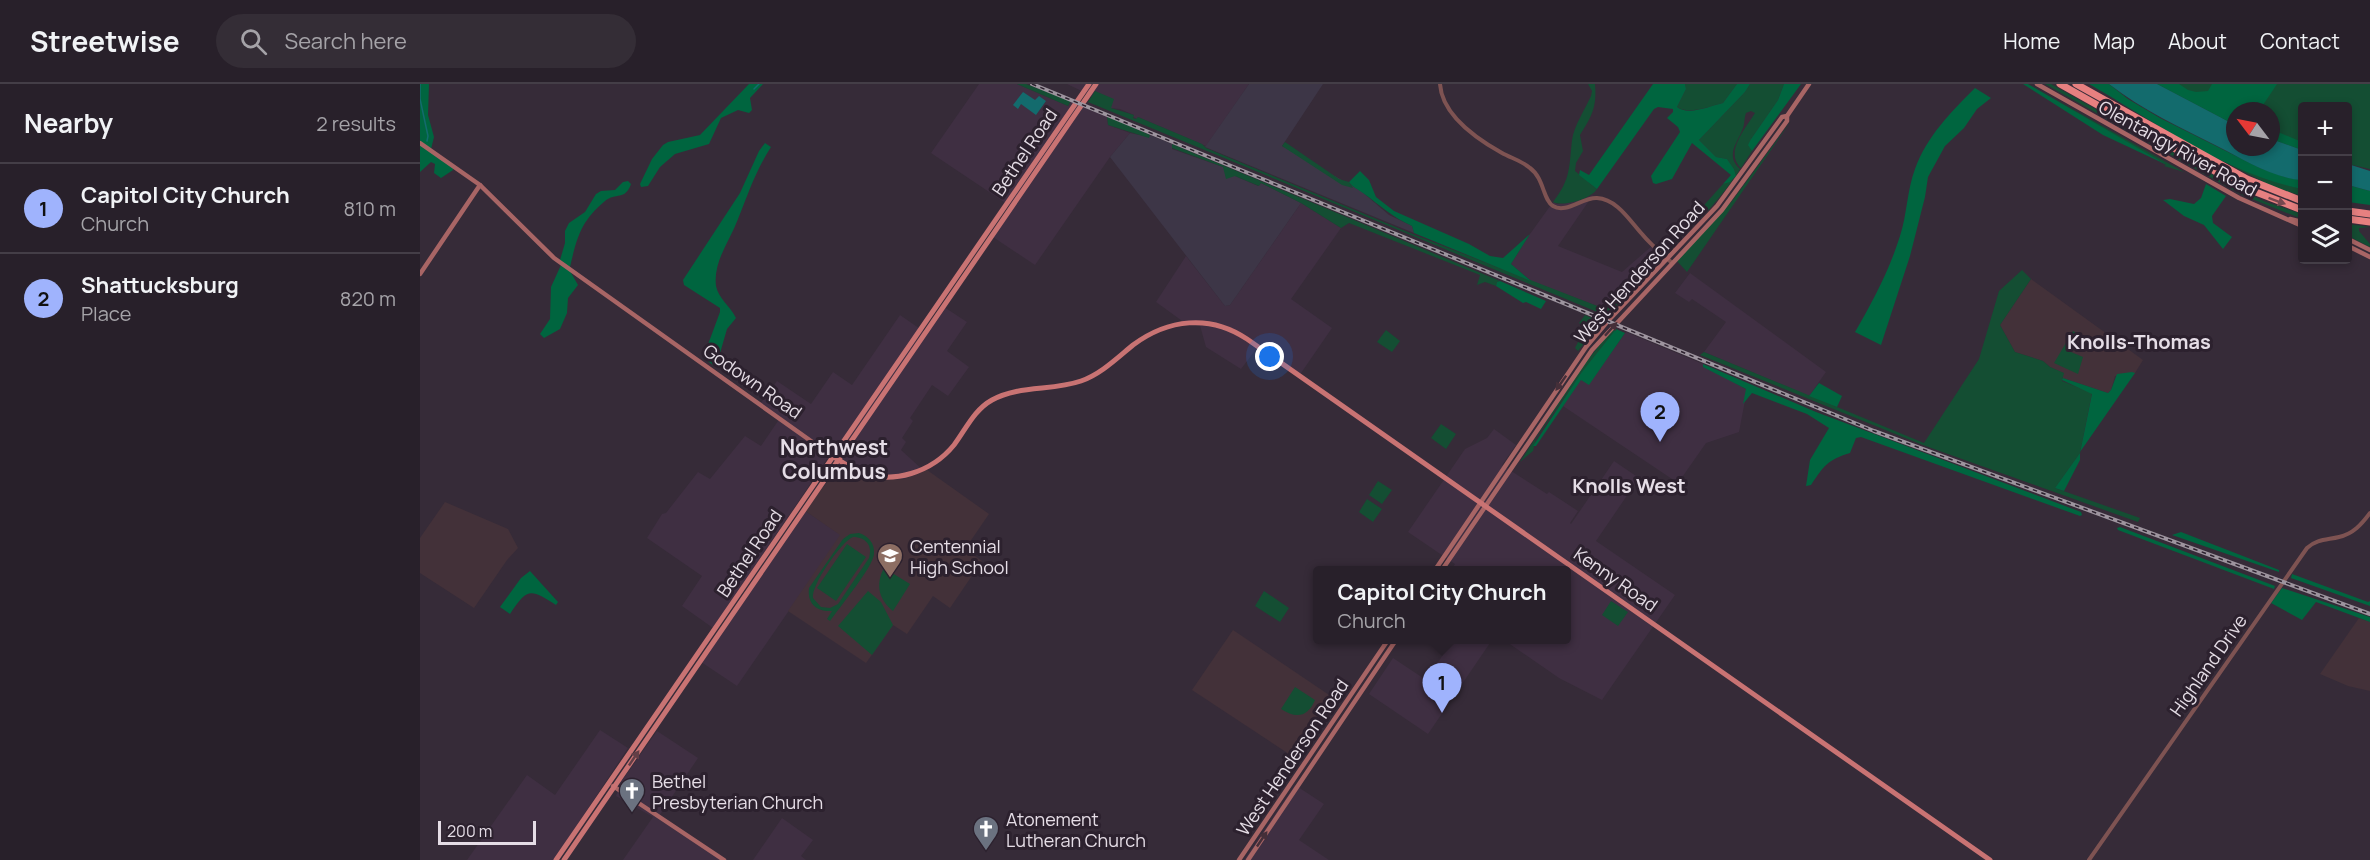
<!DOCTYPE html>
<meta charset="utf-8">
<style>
body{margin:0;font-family:Manrope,sans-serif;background:#342d36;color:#f1f3f6}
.controls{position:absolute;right:18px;top:18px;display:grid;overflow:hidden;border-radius:6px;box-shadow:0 3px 9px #0003}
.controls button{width:54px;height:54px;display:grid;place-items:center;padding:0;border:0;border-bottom:2px solid #443e47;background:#28202a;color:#f1f3f6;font:30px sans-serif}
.compass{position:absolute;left:1806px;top:18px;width:54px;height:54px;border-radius:50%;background:#28202a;box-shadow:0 3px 9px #0003;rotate:302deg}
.scale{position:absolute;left:18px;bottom:15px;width:98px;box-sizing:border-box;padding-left:6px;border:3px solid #e5dde6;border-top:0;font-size:16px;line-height:21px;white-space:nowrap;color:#e5dde6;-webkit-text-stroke:4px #2c212e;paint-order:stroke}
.you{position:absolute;left:850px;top:273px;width:21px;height:21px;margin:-15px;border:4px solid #fff;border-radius:50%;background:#1a73e8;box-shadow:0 0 0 9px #1a73e833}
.badge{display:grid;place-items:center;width:39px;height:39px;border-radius:50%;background:#9fb3fd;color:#111;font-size:20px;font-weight:700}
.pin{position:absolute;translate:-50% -50px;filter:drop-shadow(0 2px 3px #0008)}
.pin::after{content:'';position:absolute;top:32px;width:21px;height:18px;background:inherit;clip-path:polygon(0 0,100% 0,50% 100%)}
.popup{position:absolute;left:893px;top:482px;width:258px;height:78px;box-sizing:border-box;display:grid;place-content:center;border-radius:6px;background:#28202a;filter:drop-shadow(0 2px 4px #0005);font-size:20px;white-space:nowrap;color:#a5a3a8}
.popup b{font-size:22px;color:#f1f3f6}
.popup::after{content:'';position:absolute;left:50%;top:100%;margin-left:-12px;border:12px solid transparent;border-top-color:#28202a}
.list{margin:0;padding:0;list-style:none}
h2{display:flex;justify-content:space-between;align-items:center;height:78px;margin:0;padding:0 24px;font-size:26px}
h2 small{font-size:20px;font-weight:400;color:#a5a3a8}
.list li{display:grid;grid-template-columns:39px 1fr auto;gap:18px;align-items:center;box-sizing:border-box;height:90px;padding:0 24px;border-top:2px solid #443e47}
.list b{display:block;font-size:22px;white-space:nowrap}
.list p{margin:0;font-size:20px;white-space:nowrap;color:#a5a3a8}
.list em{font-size:20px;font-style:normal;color:#a5a3a8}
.icon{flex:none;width:33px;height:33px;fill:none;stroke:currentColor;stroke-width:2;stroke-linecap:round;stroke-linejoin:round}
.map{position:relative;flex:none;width:1950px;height:776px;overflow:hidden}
header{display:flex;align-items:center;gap:36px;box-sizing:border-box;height:84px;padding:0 30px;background:#28202a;border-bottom:2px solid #443e47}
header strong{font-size:28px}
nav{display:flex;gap:33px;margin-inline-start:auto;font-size:21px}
.search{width:420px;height:54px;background:#342d36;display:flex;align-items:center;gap:15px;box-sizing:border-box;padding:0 21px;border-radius:33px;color:#a5a3a8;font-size:22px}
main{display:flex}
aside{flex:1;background:#28202a}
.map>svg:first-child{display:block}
</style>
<header>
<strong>Streetwise</strong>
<div class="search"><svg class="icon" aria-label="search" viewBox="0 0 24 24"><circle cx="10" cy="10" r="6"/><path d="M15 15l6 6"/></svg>Search here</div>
<nav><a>Home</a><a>Map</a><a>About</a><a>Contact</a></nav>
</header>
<main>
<aside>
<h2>Nearby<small>2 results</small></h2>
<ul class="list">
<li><span class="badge">1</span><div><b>Capitol City Church</b><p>Church</p></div><em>810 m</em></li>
<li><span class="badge">2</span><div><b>Shattucksburg</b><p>Place</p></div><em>820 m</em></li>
</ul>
</aside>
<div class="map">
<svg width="1950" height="776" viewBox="0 0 1950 776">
<rect width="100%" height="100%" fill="#362b38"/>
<g fill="#3f2f42">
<polygon points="559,0 597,0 648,22 651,17 687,32 688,41 710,49 690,73 615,181 573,153 593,124 511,69"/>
<polygon points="647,0 829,0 786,62 718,33 717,35 713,33 714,31 700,25 690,24 675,7 672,12"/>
<polygon points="1173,111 1138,162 1202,188 1233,161 1241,169 1185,225 1111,197 1091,180 1110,150 1133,118 1137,120 1148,119"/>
<polygon points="881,119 921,144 871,215 912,244 879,292 837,264 821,285 786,263 779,238 765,239 736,218 766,172 805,222 810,221"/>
<polygon points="1270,189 1406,288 1389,312 1284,268 1306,238 1272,215 1269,218 1255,209"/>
<polygon points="524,223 547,238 527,267 549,283 528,312 512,301 490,334 493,337 482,354 486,358 481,366 504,387 484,395 461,396 436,390 407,375 293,544 262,522 282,492 227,454 242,430 246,429 278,388 290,395 325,352 341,362 360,334 340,320 357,297 391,320 413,288 432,301 480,231 506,249"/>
<polygon points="1206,248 1283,280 1327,306 1319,348 1286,359 1258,399 1143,322 1161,295 1169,300"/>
<polygon points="1074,345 1096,361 1082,381 1127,410 1129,408 1158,427 1150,439 1151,440 1194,377 1219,394 1176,457 1255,511 1182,616 1139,594 1084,556 1146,556 1146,486 1031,486 1035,480 988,448 1045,365 1067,354"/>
<polygon points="384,426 421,451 317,602 281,578"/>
<polygon points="1033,556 1072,556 1008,650 949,610 973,574 1006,596"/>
<polygon points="180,646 208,664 134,776 47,776 107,691 135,711"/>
<polygon points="237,647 278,674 239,732 303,776 203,776 233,733 196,712 201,698"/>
<polygon points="875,701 904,720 879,756 909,776 824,776"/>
<polygon points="362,734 393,756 381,772 386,776 333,776"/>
</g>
<g fill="#3d3647">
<polygon points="829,0 903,0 862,62 941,107 969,131 992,142 994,149 785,63"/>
<polygon points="710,49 729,53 730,51 752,60 752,65 803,83 815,92 838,102 841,99 881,119 810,221 805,222 690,73"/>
</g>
<g fill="#433139">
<polygon points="1611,195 1723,276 1715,289 1695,292 1691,306 1688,309 1643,294 1643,289 1630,283 1623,277 1595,268 1580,241"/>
<polygon points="420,383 436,390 461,396 484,395 507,386 569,430 545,465 562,477 530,524 513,512 487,550 473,541 446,579 368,527 420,451 384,426"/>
<polygon points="25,418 88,445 98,464 87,476 54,524 0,489 0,454"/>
<polygon points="1939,534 1950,538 1950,607 1928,602 1900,590"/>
<polygon points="813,546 918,617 878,676 772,606"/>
</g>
<g fill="#144e33" fill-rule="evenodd">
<polygon points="597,0 606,0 651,17 648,22"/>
<path d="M1168,0H1175C1177,23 1172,32 1160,51L1163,67L1156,79L1155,87L1177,105C1171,115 1144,123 1133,118C1151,95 1149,83 1152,56C1154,42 1165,25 1171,12L1172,7Z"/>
<path d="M1265,0H1317L1303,19C1290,22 1269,31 1257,23L1266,5Z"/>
<path d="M1330,0H1364L1358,16L1331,55L1332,67L1321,84C1304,68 1326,44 1335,29L1331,27L1326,29C1324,35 1325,38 1323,44C1317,60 1305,71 1320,85L1316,92L1314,85L1307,75L1296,73L1279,56L1325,8Z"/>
<polygon points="1608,0 1764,88 1744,82 1746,81"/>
<polygon points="1625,0 1631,0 1820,106 1846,118 1882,130 1882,135 1822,111"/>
<polygon points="1737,0 1950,0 1950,85 1928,80 1928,22 1882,22 1882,66 1851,55 1851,27 1815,27 1815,41"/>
<polygon points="675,7 694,15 691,24 714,31 713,34 716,35 718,33 782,60 786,64 990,149 1185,225 1239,171 1240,177 1187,232 668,18"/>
<polygon points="687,32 730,51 729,54 688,41"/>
<polygon points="1371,37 1267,188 1257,177 1312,117"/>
<polygon points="865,58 919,95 929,98 933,104 922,101 862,62"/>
<polygon points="752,60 1080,197 1077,198 1076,202 1065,198 1057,201 1060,191 929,139 921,144 881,119 841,99 839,102 815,92 806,95 803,83 752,64"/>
<polygon points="1806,79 1849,96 1882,105 1882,112 1854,103"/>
<path d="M1313,96C1299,114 1285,132 1268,145C1259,152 1255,166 1245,168L1243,167L1303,100Z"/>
<polygon points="1928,140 1950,143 1939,144 1939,147 1950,160 1950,163 1928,152"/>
<polygon points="1602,186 1611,195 1580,241 1595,268 1623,277 1630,283 1644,289 1642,297 1672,309 1660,369 1635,404 1720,434 1718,438 1500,360 1280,271 1284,268 1504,359 1559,275 1579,207"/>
<polygon points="1165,231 1181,238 1158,267 1155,264 1165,244 1159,239"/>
<polygon points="1194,243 1196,245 1161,289 1116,354 1113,367 1100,378 1162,283"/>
<polygon points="966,246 980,257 972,268 957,258"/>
<polygon points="1653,247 1658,250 1651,268 1663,273 1658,290 1634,279"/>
<polygon points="1021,340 1036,350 1026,365 1011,354"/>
<polygon points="958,397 972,406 962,420 949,411"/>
<polygon points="947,415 962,425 953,438 939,428"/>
<path d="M439,449C448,452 455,459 454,470C453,483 419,524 410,537L407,535L412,527C397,528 387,520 389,504L423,455L430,450ZM433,453C446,453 453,462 449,474L418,520L410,524L401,523L393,514C391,501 421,458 433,453Z"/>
<polygon points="427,460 446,473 416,517 397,504"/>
<path d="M464,484L490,500L473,527C459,516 455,501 464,484Z"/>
<polygon points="448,507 461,518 473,541 452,571 418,542"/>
<polygon points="844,507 869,524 860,538 835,522"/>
<polygon points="1191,517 1208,528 1198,542 1182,531"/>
<path d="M875,603L895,616C888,633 876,635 861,625Z"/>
</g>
<g fill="#00653f">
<polygon points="0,0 9,0 8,31 14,53 11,65 0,57"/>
<polygon points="329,0 343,0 330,14 332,26 329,29 318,26 301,34 289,60 255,70 240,83 228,102 221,103 220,100 232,75 243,61 248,58 280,51"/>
<path d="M1233,0H1265L1266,5L1257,23C1268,32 1290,22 1303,19L1317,0H1330L1325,8L1279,56L1296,73L1307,75L1314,85L1316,92L1310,98L1303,100L1311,91L1272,59L1252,95L1236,100L1233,99L1231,92L1260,48L1258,43L1247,34L1253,28V25L1238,23L1234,25L1177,105L1159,91L1160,86L1169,91Z"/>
<polygon points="1364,0 1381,0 1332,67 1328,61 1331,55 1358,16"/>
<polygon points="1603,0 1608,0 1747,81 1683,51"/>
<path d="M1669,0H1689L1708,15L1740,34L1840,84L1865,93L1882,96V105C1804,89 1737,39 1669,0Z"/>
<polygon points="1737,0 1759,0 1768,6 1776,8 1788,7 1792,0 1857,0 1839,27 1815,27 1815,41"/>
<path d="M1555,4L1571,14L1557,25L1544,44L1525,62L1508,93L1505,113L1490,172L1461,261L1435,248C1453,217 1469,187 1480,152C1487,131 1487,106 1495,85C1507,52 1531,28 1555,4Z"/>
<polygon points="1851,45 1882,58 1882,66 1851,55"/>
<path d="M345,59L351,63C335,88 329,108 318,135C310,157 293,177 296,202C298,214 311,223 316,234L307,245L296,283L283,274L300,228V224L264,201L263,196L320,109L339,67Z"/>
<polygon points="0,61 33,83 33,86 21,94 14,89 15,80 11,78 0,88"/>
<path d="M940,87L949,96L956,113L974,127L1049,160L1070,172L1083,174L1110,150L1091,180L1111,197L994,149L992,142C972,133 961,122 943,109C938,105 933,104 929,98Z"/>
<path d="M208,97L211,100C205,117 196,108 185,117C161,137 157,153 150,183L140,176L145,159V147L149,139L165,128L176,110L181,107L195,106L203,98Z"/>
<polygon points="1786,100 1806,112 1792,132 1793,139 1812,153 1803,165 1784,141 1764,132 1743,116 1750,115 1774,120 1781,114"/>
<polygon points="1928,101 1950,107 1950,121 1928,118"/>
<polygon points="141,181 150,187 158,201 148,214 147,229 140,245 124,254 120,250 130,235 131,203"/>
<polygon points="1080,197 1126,217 1121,225 1106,218 1103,219 1076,202 1077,198"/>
<polygon points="1196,245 1205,249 1169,301 1161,296 1116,362 1113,362 1161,289"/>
<path d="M1283,280L1396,328L1661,428L1662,431L1660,432L1441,353L1436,354L1430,369C1407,376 1404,382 1391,401L1386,402L1390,376L1409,344L1387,330L1332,309L1323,320L1326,305L1283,283Z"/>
<polygon points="1712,288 1715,289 1660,368 1660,376 1644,407 1635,404 1660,369 1672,310 1642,296 1643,294 1688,309 1691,306 1697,290"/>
<polygon points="1399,299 1422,312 1417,323 1389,312"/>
<polygon points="1700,443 1855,502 1854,505 1698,446 1697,444"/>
<polygon points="1761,448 1859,486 1859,488 1752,451"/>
<path d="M110,487L138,518L136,521C110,504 107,504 90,530L80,523L101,494Z"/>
<polygon points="1872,490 1948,518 1950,517 1950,522 1871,494"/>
<polygon points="1862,504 1950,533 1950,538 1896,518 1882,536 1851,519"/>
</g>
<g fill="#136b6d">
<path d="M1689,0H1737L1815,41V63H1851V55L1882,66V96C1852,94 1823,75 1797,62C1760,43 1722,26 1689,0Z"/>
<polygon points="603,8 615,16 619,12 626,17 616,31 601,20 598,25 593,21"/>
<polygon points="1928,80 1950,87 1950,107 1928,101"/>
</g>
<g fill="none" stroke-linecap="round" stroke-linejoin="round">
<g stroke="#136b6d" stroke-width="1.5">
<polyline points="0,0 0,15 8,52 7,57"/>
<polyline points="334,5 339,0"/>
</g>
<g stroke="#7e5352" stroke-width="4">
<path d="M1020,0C1022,31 1057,55 1082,69C1091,74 1102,77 1110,84C1124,94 1123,116 1133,122C1146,130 1163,113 1177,114C1197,115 1210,137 1222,150C1231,161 1242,170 1252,179"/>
<path d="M1669,776L1887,464C1897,455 1907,456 1919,453C1933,450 1942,440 1950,429"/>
</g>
<g stroke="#a86565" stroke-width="4.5">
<polyline points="1617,0 1819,114 1882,142"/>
<polyline points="0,59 60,101 134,174 412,372"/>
<polyline points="1870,135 1882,138"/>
<polyline points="1928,155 1950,166"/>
<polyline points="1928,162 1950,173"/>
<polyline points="0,190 60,101"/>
<polyline points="1015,486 1166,263 1187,238 1297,122 1362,33 1367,32"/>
<polyline points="1022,486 1172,266 1302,126 1367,37 1367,32 1389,0"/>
<polyline points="193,702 304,776"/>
<polyline points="819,776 968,556"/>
<polyline points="828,776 976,556"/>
</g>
<g stroke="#c97373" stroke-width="5">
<path d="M412,372C421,377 430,384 440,388C473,401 512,388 534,361C546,345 554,326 572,316C599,301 632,307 661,297C681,290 697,274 713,261C748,235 790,230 827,255L1570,776"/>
<polyline points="136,776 669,0"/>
<polyline points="144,776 676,0"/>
</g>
<g stroke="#e78080" stroke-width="7">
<polyline points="1640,0 1823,103 1882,126"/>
<polyline points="1656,0 1827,95 1882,117"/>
<polyline points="1928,127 1950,130"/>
<polyline points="1928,135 1950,138"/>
</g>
<defs>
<polyline id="rail" points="612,0 1454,347 1950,530"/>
</defs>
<use href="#rail" stroke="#9d949e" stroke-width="4"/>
<use href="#rail" stroke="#2c212e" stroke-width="1.5" stroke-dasharray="4.5" stroke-linecap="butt"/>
</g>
<defs><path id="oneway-solid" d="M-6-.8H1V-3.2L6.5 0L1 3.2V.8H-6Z" transform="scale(1.5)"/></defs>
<use fill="#77474f" href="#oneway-solid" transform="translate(1857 117) rotate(20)"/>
<g fill="#452f39">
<use href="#oneway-solid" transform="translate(1191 245) rotate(-48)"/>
<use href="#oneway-solid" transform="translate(1141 299) rotate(125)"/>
<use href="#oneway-solid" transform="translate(842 755) rotate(-56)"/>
</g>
<use fill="#633e46" href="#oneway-solid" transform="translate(214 674) rotate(-56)"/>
<defs>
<symbol id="school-pin" viewBox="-11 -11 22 30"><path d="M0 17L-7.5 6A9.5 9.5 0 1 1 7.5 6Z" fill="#8d6e63" stroke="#2c212e"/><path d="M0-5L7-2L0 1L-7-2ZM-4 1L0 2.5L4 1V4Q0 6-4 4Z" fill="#fff"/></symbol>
<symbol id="church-pin" viewBox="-11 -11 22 30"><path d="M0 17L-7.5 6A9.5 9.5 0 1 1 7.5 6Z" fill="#6b7280" stroke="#2c212e"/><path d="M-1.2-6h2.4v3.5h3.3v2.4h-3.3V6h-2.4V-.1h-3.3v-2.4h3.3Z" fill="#fff"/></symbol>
</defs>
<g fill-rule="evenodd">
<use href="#school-pin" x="455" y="457" width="30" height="40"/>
<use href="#church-pin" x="197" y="692" width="30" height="40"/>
<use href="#church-pin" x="551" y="730" width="30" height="40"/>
</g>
<g text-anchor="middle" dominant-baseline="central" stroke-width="6" stroke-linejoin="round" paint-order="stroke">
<g font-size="18" fill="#e5dde6" stroke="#2c212e">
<text transform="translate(1758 64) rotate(29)">Olentangy River Road</text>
<text transform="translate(604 68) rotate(-56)">Bethel Road</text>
<text transform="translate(1219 188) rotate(-48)">West Henderson Road</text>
<text transform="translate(333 297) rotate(35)">Godown Road</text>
<text transform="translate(329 469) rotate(-56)">Bethel Road</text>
<text transform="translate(1196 495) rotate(35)">Kenny Road</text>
<text transform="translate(1788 581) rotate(-55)">Highland Drive</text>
<text transform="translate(872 673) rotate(-56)">West Henderson Road</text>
</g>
<g font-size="18" fill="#e5dde6" stroke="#2c212e" text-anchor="start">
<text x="490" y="462">Centennial<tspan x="490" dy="21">High School</tspan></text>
<text x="232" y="697">Bethel<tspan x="232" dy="21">Presbyterian Church</tspan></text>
<text x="586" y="735">Atonement<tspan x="586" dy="21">Lutheran Church</tspan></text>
</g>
<g font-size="20" font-weight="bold" fill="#e5dde6" stroke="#2c212e">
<text x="1719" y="257">Knolls-Thomas</text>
<text x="1209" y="401">Knolls West</text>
</g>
<g font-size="21" font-weight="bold" fill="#e5dde6" stroke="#2c212e">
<text x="414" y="363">Northwest<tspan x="414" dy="24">Columbus</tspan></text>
</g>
</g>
</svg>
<div class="controls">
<button>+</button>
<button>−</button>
<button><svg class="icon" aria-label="layers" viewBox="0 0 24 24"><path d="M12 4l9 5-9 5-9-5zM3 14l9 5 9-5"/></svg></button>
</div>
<svg class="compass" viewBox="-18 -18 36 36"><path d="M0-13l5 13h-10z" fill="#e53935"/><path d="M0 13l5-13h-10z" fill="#a5a3a8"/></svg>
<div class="scale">200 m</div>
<div class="you"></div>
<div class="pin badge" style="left:1022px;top:629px">1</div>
<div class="popup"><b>Capitol City Church</b>Church</div>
<div class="pin badge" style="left:1240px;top:358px">2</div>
</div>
</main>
